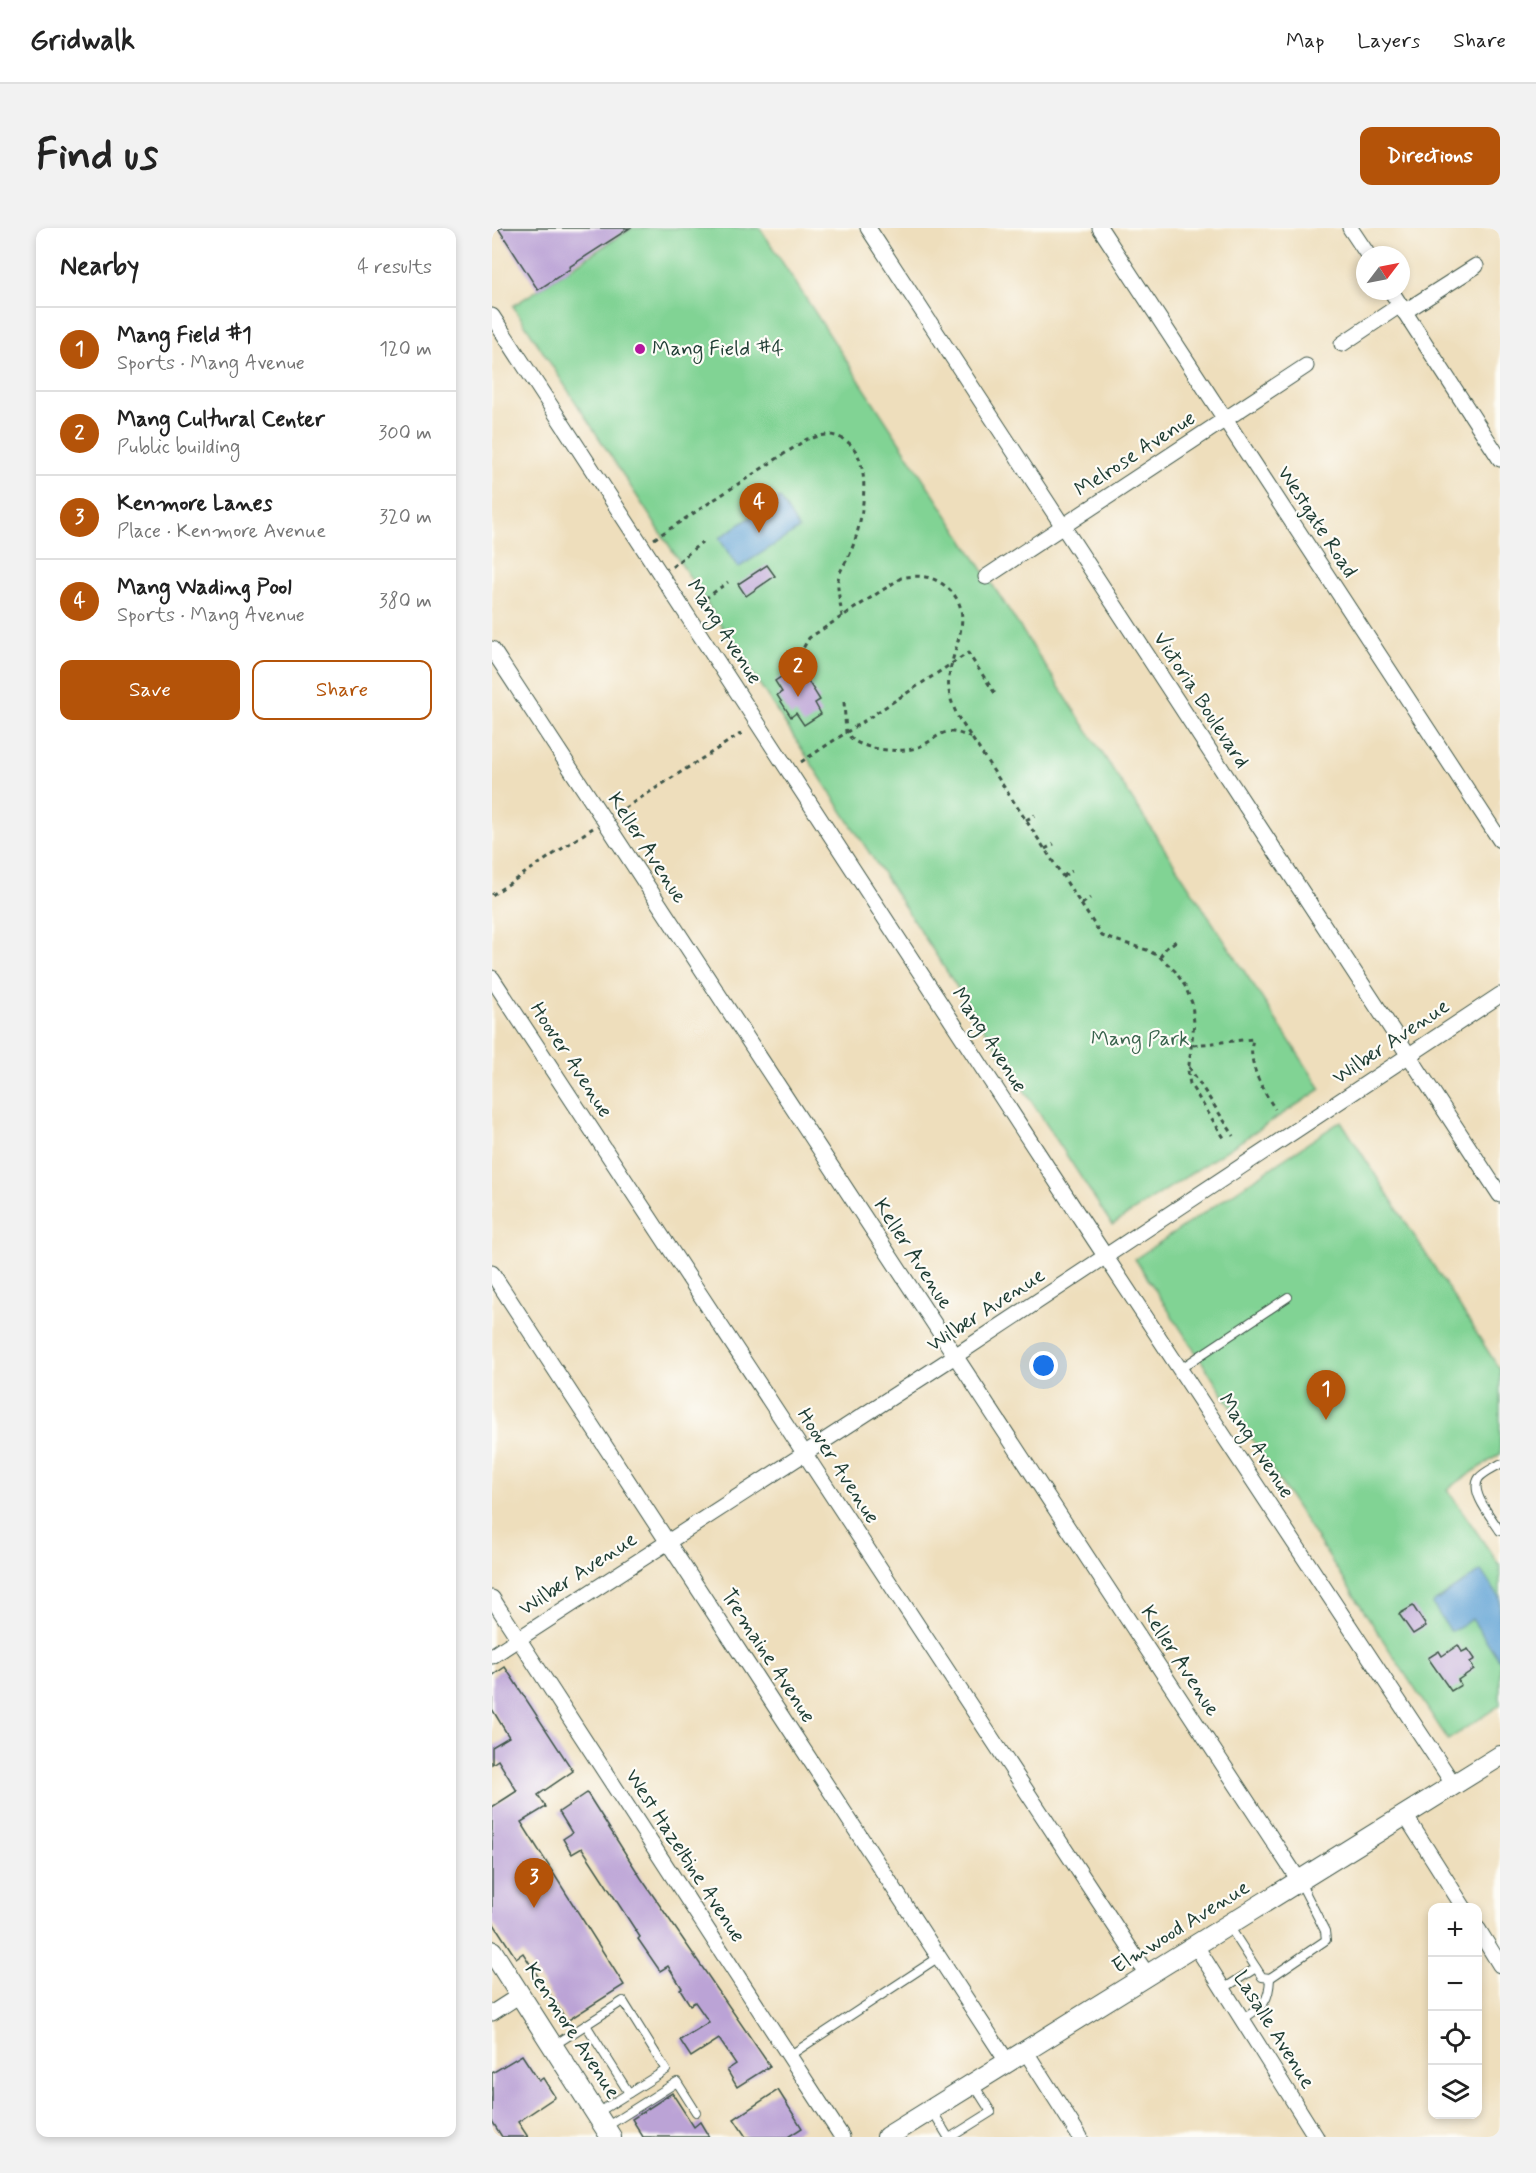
<!DOCTYPE html>
<meta charset="utf-8">
<style>
body{margin:0;font-family:Mynerve,sans-serif;background:#f2f2f2;color:#222}
.controls{position:absolute;right:18px;bottom:18px;display:grid;overflow:hidden;border-radius:12px;box-shadow:0 3px 9px #0003}
.controls button{width:54px;height:54px;display:grid;place-items:center;padding:0;border:0;border-bottom:2px solid #e0e0e0;background:#fff;color:#222;font:30px sans-serif}
.compass{position:absolute;left:864px;top:18px;width:54px;height:54px;border-radius:50%;background:#fff;box-shadow:0 3px 9px #0003;rotate:58deg}
.you{position:absolute;left:552px;top:1138px;width:21px;height:21px;margin:-15px;border:4px solid #fff;border-radius:50%;background:#1a73e8;box-shadow:0 0 0 9px #1a73e833}
.badge{display:grid;place-items:center;width:39px;height:39px;border-radius:50%;background:#b45309;color:#fff;font-size:20px;font-weight:700}
.pin{position:absolute;translate:-50% -50px;filter:drop-shadow(0 2px 3px #0008)}
.pin::after{content:'';position:absolute;top:32px;width:21px;height:18px;background:inherit;clip-path:polygon(0 0,100% 0,50% 100%)}
.list{margin:0;padding:0;list-style:none}
h2{display:flex;justify-content:space-between;align-items:center;height:78px;margin:0;padding:0 24px;font-size:26px}
h2 small{font-size:20px;font-weight:400;color:#767676}
.list li{display:grid;grid-template-columns:39px 1fr auto;gap:18px;align-items:center;box-sizing:border-box;height:84px;padding:0 24px;border-top:2px solid #e0e0e0}
.list b{display:block;font-size:22px;white-space:nowrap}
.list p{margin:0;font-size:20px;white-space:nowrap;color:#767676}
.list em{font-size:20px;font-style:normal;color:#767676}
.actions{display:flex;gap:12px;padding:18px 24px}
.actions a{flex:1;padding:14px 0;border:2px solid #b45309;border-radius:12px;text-align:center;font-size:21px;color:#b45309}
.actions .main{background:#b45309;color:#fff}
.icon{flex:none;width:33px;height:33px;fill:none;stroke:currentColor;stroke-width:2;stroke-linecap:round;stroke-linejoin:round}
.map{position:relative;flex:none;width:1008px;height:1909px;overflow:hidden;border-radius:12px}
header{display:flex;align-items:center;gap:36px;box-sizing:border-box;height:84px;padding:0 30px;background:#fff;border-bottom:2px solid #e0e0e0}
header strong{font-size:28px}
nav{display:flex;gap:33px;margin-inline-start:auto;font-size:21px}
.intro{display:flex;align-items:center;justify-content:space-between;box-sizing:border-box;height:144px;padding:0 36px}
h1{margin:0;font-size:42px}
.button{padding:15px 27px;border-radius:12px;background:#b45309;color:#fff;font-size:21px;font-weight:700}
main{display:flex;gap:36px;padding:0 36px}
aside{flex:1;background:#fff;border-radius:12px;box-shadow:0 3px 9px #0003}
.map>svg:first-child{display:block}
</style>
<header>
<strong>Gridwalk</strong>
<nav><a>Map</a><a>Layers</a><a>Share</a></nav>
</header>
<div class="intro"><h1>Find us</h1><a class="button">Directions</a></div>
<main>
<aside>
<h2>Nearby<small>4 results</small></h2>
<ul class="list">
<li><span class="badge">1</span><div><b>Mang Field #1</b><p>Sports · Mang Avenue</p></div><em>120 m</em></li>
<li><span class="badge">2</span><div><b>Mang Cultural Center</b><p>Public building</p></div><em>300 m</em></li>
<li><span class="badge">3</span><div><b>Kenmore Lanes</b><p>Place · Kenmore Avenue</p></div><em>320 m</em></li>
<li><span class="badge">4</span><div><b>Mang Wading Pool</b><p>Sports · Mang Avenue</p></div><em>380 m</em></li>
</ul>
<div class="actions"><a class="main">Save</a><a>Share</a></div>
</aside>
<div class="map">
<svg width="1008" height="1909" viewBox="0 0 1008 1909">
<rect width="100%" height="100%" fill="#fdfcf7"/>
<filter id="ink" filterUnits="userSpaceOnUse"><feTurbulence type="fractalNoise" baseFrequency=".0167" numOctaves="2"/><feDisplacementMap in="SourceGraphic" scale="12" xChannelSelector="R" yChannelSelector="G"/><feConvolveMatrix kernelMatrix="1 2 1 2 8 2 1 2 1" color-interpolation-filters="sRGB"/></filter>
<filter id="wash" filterUnits="userSpaceOnUse"><feTurbulence type="fractalNoise" baseFrequency=".008" numOctaves="4" result="noise"/><feDisplacementMap in="SourceGraphic" scale="24" xChannelSelector="R" yChannelSelector="G"/><feGaussianBlur stdDeviation="1.35" result="paint"/><feColorMatrix in="noise" values="0 0 0 0 0 0 0 0 0 0 0 0 0 0 0 0 0 1.4 0 .05"/><feComposite in="paint" operator="in"/></filter>
<g filter="url(#wash)">
<rect width="100%" height="100%" fill="#eedebc"/>
<g fill="#81d394" stroke="#508864" stroke-width="1.5">
<polygon points="140,0 268,0 829,861 620,997 21,78"/>
<polygon points="849,893 1008,1142 1008,1226 955,1261 1008,1338 1008,1477 956,1512 643,1031"/>
</g>
<g fill="#61a3d5" stroke="#407084" stroke-width="1.5">
<polygon points="288,270 307,301 246,340 227,310"/>
<polygon points="989,1343 1008,1370 1008,1433 980,1391 960,1403 958,1403 941,1377 942,1374"/>
</g>
<g id="blocks">
<g fill="#bba3d6">
<polygon points="6,0 138,0 77,39 78,41 46,62"/>
<polygon points="275,337 283,348 254,368 246,356"/>
<polygon points="301,441 307,452 313,448 328,472 323,475 329,486 312,497 304,485 299,489 285,467 290,464 283,453"/>
<polygon points="921,1378 934,1398 921,1406 907,1386"/>
<polygon points="966,1417 970,1424 976,1421 983,1431 978,1434 982,1441 966,1452 969,1457 959,1463 936,1430 947,1423 950,1428"/>
<polygon points="13,1439 81,1543 46,1567 54,1579 29,1594 132,1757 75,1793 31,1725 24,1730 0,1693 0,1579 25,1563 6,1532 0,1536 0,1519 17,1509 0,1481 0,1448"/>
<polygon points="95,1565 149,1650 278,1838 245,1859 235,1842 244,1836 227,1811 199,1829 188,1812 217,1794 203,1774 198,1777 188,1761 190,1760 176,1738 168,1743 146,1711 148,1709 90,1620 80,1626 71,1611 80,1605 67,1584"/>
<polygon points="30,1827 47,1853 51,1850 63,1869 26,1894 36,1909 10,1909 0,1893 0,1845"/>
<polygon points="286,1862 310,1900 296,1909 254,1909 242,1891"/>
<polygon points="180,1865 202,1899 208,1894 217,1909 151,1909 140,1891"/>
</g>
</g>
</g>
<g filter="url(#ink)">
<use href="#blocks" fill-opacity="0" stroke="#3e5548" stroke-width="1.5"/>
<g fill="none" stroke-linecap="round" stroke-linejoin="round">
<defs>
<g id="service">
<polyline points="688,1141 796,1069"/>
<path d="M1008,1236C1002,1240 992,1244 987,1250C977,1264 1000,1290 1008,1303"/>
<polyline points="737,1698 770,1749 778,1750 834,1712 833,1703 808,1654"/>
<polyline points="731,1761 764,1740"/>
<path d="M750,1792C770,1778 777,1776 778,1750"/>
<polyline points="94,1797 137,1865"/>
<polyline points="61,1818 131,1773 174,1842 105,1885"/>
<polyline points="297,1828 447,1729"/>
<polyline points="440,1882 456,1909"/>
<polyline points="114,1899 185,1854 204,1884"/>
<polyline points="459,1909 499,1884 482,1857"/>
</g>
<g id="minor">
<polyline points="376,0 1008,967"/>
<polyline points="608,0 1008,612"/>
<polyline points="858,0 876,27"/>
<polyline points="899,63 1008,231"/>
<polyline points="912,84 984,38"/>
<polyline points="0,88 602,1011 962,1557"/>
<polyline points="850,116 908,77"/>
<polyline points="494,349 814,138"/>
<polyline points="0,421 808,1654"/>
<polyline points="0,750 656,1748"/>
<polyline points="0,1045 516,1835"/>
<polyline points="0,1370 350,1909"/>
<polyline points="0,1428 463,1128 1008,767"/>
<polyline points="913,1587 972,1680"/>
<polyline points="986,1701 1008,1737"/>
<polyline points="704,1718 824,1909"/>
<polyline points="0,1785 28,1767"/>
<polyline points="534,1824 588,1909"/>
</g>
<g id="tertiary">
<polyline points="0,1723 119,1909"/>
<polyline points="395,1909 1008,1528"/>
</g>
</defs>
<use href="#service" stroke="#3e5548" stroke-width="10"/>
<use href="#minor" stroke="#3e5548" stroke-width="17"/>
<use href="#tertiary" stroke="#3e5548" stroke-width="22"/>
<g stroke="#3e5548" stroke-width="3" stroke-dasharray="4.5 4.5" stroke-linecap="butt">
<path d="M162,311L315,211C322,210 331,206 338,207C387,213 372,292 359,323C356,332 347,342 346,352C345,363 349,377 350,389"/>
<polyline points="180,339 210,314"/>
<polyline points="206,376 236,354"/>
<path d="M310,428V422L317,410L409,350C424,347 436,347 449,355C488,381 461,415 457,449C455,464 460,476 466,489L610,708L655,722L668,729L683,743L693,758L700,775L702,795L696,845L698,856L734,913"/>
<path d="M352,474L354,505C357,508 361,512 364,514C380,522 407,525 424,520C449,511 448,495 479,510"/>
<polyline points="309,534 476,425 504,467"/>
<polyline points="125,585 253,503"/>
<polyline points="534,592 543,587"/>
<polyline points="553,621 562,616"/>
<polyline points="571,648 580,643"/>
<polyline points="0,667 101,600"/>
<polyline points="590,676 598,670"/>
<polyline points="668,729 674,720 687,711"/>
<path d="M701,817L761,811C755,835 770,861 783,881"/>
<polyline points="697,839 742,908"/>
</g>
<use href="#service" stroke="#fff" stroke-width="8"/>
<use href="#minor" stroke="#fff" stroke-width="15"/>
<use href="#tertiary" stroke="#fff" stroke-width="20"/>
</g>
</g>
<circle fill="#b5179e" stroke="#fdfcf7" stroke-width="2" cx="148" cy="121" r="6"/>
<g text-anchor="middle" dominant-baseline="central" stroke-width="4.5" stroke-linejoin="round" paint-order="stroke">
<g font-size="21" fill="#1f3d34" stroke="#fdfcf7" text-anchor="start">
<text x="160" y="121">Mang Field #4</text>
</g>
<g font-size="21" fill="#1f3d34" stroke="#fdfcf7">
<text transform="translate(643 226) rotate(-33)">Melrose Avenue</text>
<text transform="translate(825 294) rotate(57)">Westgate Road</text>
<text transform="translate(232 404) rotate(57)">Mang Avenue</text>
<text transform="translate(709 472) rotate(57)">Victoria Boulevard</text>
<text transform="translate(155 620) rotate(57)">Keller Avenue</text>
<text transform="translate(497 812) rotate(57)">Mang Avenue</text>
<text transform="translate(899 814) rotate(-34)">Wilber Avenue</text>
<text transform="translate(79 832) rotate(57)">Hoover Avenue</text>
<text transform="translate(421 1026) rotate(57)">Keller Avenue</text>
<text transform="translate(494 1082) rotate(-33)">Wilber Avenue</text>
<text transform="translate(764 1218) rotate(57)">Mang Avenue</text>
<text transform="translate(346 1238) rotate(57)">Hoover Avenue</text>
<text transform="translate(86 1346) rotate(-33)">Wilber Avenue</text>
<text transform="translate(276 1428) rotate(57)">Tremaine Avenue</text>
<text transform="translate(688 1433) rotate(57)">Keller Avenue</text>
<text transform="translate(193 1628) rotate(57)">West Hazeltine Avenue</text>
<text transform="translate(689 1699) rotate(-32)">Elmwood Avenue</text>
<text transform="translate(782 1802) rotate(58)">Lasalle Avenue</text>
<text transform="translate(80 1803) rotate(57)">Kenmore Avenue</text>
</g>
<g font-size="21" fill="#38624c" stroke="#fdfcf7">
<text x="648" y="811">Mang Park</text>
</g>
</g>
</svg>
<div class="controls">
<button>+</button>
<button>−</button>
<button><svg class="icon" aria-label="locate" viewBox="0 0 24 24"><circle cx="12" cy="12" r="6"/><path d="M12 2v4M12 18v4M2 12h4M18 12h4"/></svg></button>
<button><svg class="icon" aria-label="layers" viewBox="0 0 24 24"><path d="M12 4l9 5-9 5-9-5zM3 14l9 5 9-5"/></svg></button>
</div>
<svg class="compass" viewBox="-18 -18 36 36"><path d="M0-13l5 13h-10z" fill="#e53935"/><path d="M0 13l5-13h-10z" fill="#767676"/></svg>
<div class="you"></div>
<div class="pin badge" style="left:834px;top:1192px">1</div>
<div class="pin badge" style="left:306px;top:469px">2</div>
<div class="pin badge" style="left:42px;top:1680px">3</div>
<div class="pin badge" style="left:267px;top:305px">4</div>
</div>
</main>
